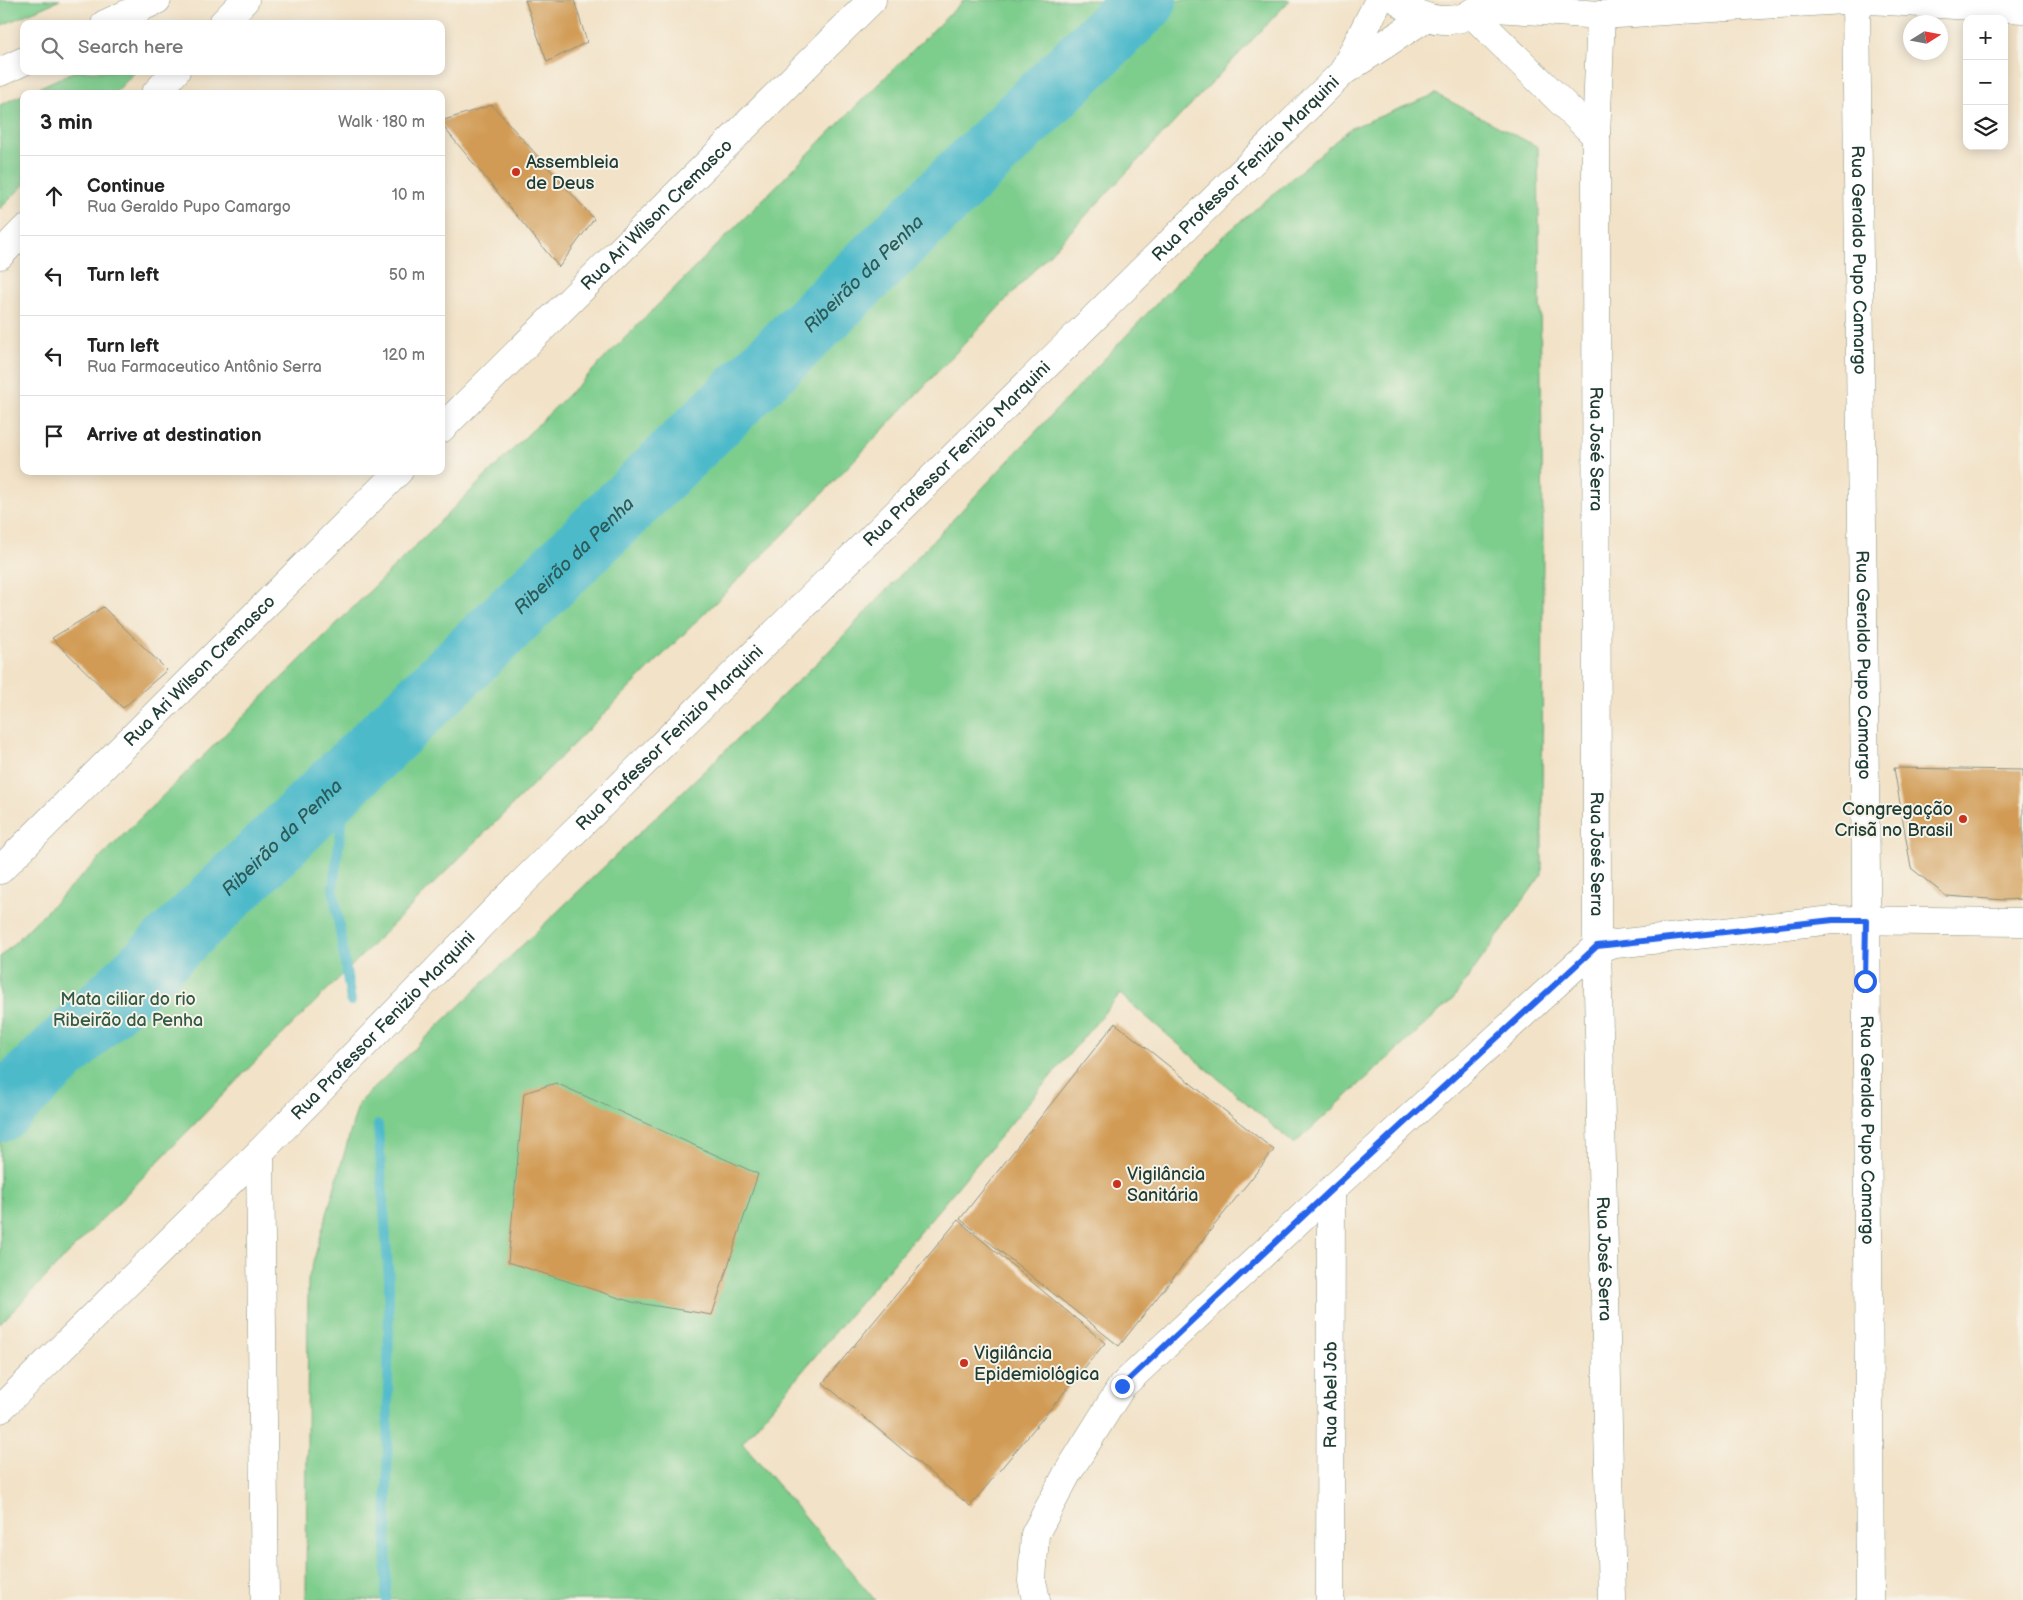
<!DOCTYPE html>
<meta charset="utf-8">
<style>
body{margin:0;font-family:"Balsamiq Sans",sans-serif;background:#f2f2f2;color:#222}
.controls{position:absolute;right:15px;top:15px;display:grid;overflow:hidden;border-radius:10px;box-shadow:0 2px 12px #0003}
.controls button{width:45px;height:45px;display:grid;place-items:center;padding:0;border:0;border-bottom:1px solid #e0e0e0;background:#fff;color:#222;font:25px sans-serif}
.compass{position:absolute;left:1903px;top:15px;width:45px;height:45px;border-radius:50%;background:#fff;box-shadow:0 2px 12px #0003;rotate:79deg}
.stop{position:absolute;width:15px;height:15px;margin:-11px;border:4px solid #2563eb;border-radius:50%;background:#fff}
.stop.end{background:#2563eb;border-color:#fff;box-shadow:0 1px 5px #0008}
.list{margin:0;padding:0;list-style:none}
h2{display:flex;justify-content:space-between;align-items:center;height:65px;margin:0;padding:0 20px;font-size:21px}
h2 small{font-size:16px;font-weight:400;color:#767676}
.list li{display:grid;grid-template-columns:32px 1fr auto;gap:15px;align-items:center;box-sizing:border-box;height:80px;padding:0 20px;border-top:1px solid #e0e0e0}
.list b{display:block;font-size:19px;white-space:nowrap}
.list p{margin:0;font-size:16px;white-space:nowrap;color:#767676}
.list em{font-size:16px;font-style:normal;color:#767676}
.icon{flex:none;width:28px;height:28px;fill:none;stroke:currentColor;stroke-width:2;stroke-linecap:round;stroke-linejoin:round}
.map{position:relative;flex:none;width:2023px;height:1600px;overflow:hidden}
.search{position:absolute;background:#fff;box-shadow:0 2px 12px #0003;left:20px;top:20px;width:425px;height:55px;display:flex;align-items:center;gap:12px;box-sizing:border-box;padding:0 18px;border-radius:10px;color:#767676;font-size:19px}
.panel{position:absolute;background:#fff;box-shadow:0 2px 12px #0003;left:20px;top:90px;width:425px;height:385px;border-radius:10px}
.map>svg:first-child{display:block}
</style>
<div class="map">
<svg width="2023" height="1600" viewBox="0 0 2023 1600">
<rect width="100%" height="100%" fill="#f7f3e8"/>
<filter id="ink" filterUnits="userSpaceOnUse"><feTurbulence type="fractalNoise" baseFrequency=".02" numOctaves="2"/><feDisplacementMap in="SourceGraphic" scale="10" xChannelSelector="R" yChannelSelector="G"/><feConvolveMatrix kernelMatrix="1 2 1 2 8 2 1 2 1" color-interpolation-filters="sRGB"/></filter>
<filter id="wash" filterUnits="userSpaceOnUse"><feTurbulence type="fractalNoise" baseFrequency=".0096" numOctaves="4" result="noise"/><feDisplacementMap in="SourceGraphic" scale="20" xChannelSelector="R" yChannelSelector="G"/><feGaussianBlur stdDeviation="1.12" result="paint"/><feColorMatrix in="noise" values="0 0 0 0 0 0 0 0 0 0 0 0 0 0 0 0 0 1.4 0 .05"/><feComposite in="paint" operator="in"/></filter>
<g filter="url(#wash)">
<rect width="100%" height="100%" fill="#f2e2c7"/>
<g fill="#7dcd8d" stroke="#4e8560">
<polygon points="0,0 60,0 0,26"/>
<polygon points="964,0 1290,0 785,533 251,1066 0,1324 0,957 587,376 857,105"/>
<polygon points="75,71 136,71 114,94 25,94"/>
<polygon points="24,94 24,185 0,209 0,105"/>
<polygon points="1436,94 1538,147 1543,521 1542,874 1453,999 1294,1144 1120,994 742,1443 875,1600 306,1600 308,1280 359,1102 828,652 1206,251 1351,128"/>
</g>
<g fill="none" stroke-linecap="round" stroke-linejoin="round">
<g stroke="#4ebaca" stroke-width="10">
<polyline points="348,774 333,888 351,1001"/>
<polyline points="378,1125 389,1281 386,1600"/>
</g>
<path stroke="#4ebaca" stroke-width="64" id="s1" d="M0,1110L537,592L1145,0"/>
</g>
<g id="blocks">
<g fill="#d19b54">
<polygon points="525,0 574,0 587,42 547,62"/>
<polygon points="492,105 594,219 559,267 441,124 441,121"/>
<polygon points="103,607 167,670 123,708 52,638"/>
<polygon points="1894,768 2023,770 2023,899 2005,900 1946,896 1911,868"/>
<polygon points="1115,1023 1274,1150 1119,1346 960,1219"/>
<polygon points="556,1083 758,1174 712,1315 632,1302 508,1262 524,1093"/>
<polygon points="958,1220 1105,1343 970,1506 823,1383"/>
</g>
</g>
</g>
<g filter="url(#ink)">
<use href="#blocks" fill-opacity="0" stroke="#88907e" stroke-width="1"/>
<g fill="none" stroke-linecap="round" stroke-linejoin="round">
<defs>
<g id="street">
<path d="M1398,0C1421,22 1461,30 1484,3"/>
<path id="s2" d="M1856,0L1866,877L1870,1600"/>
<polyline points="1870,0 2023,9"/>
<polyline points="1481,7 1601,15 1843,0"/>
<polyline points="1471,13 1596,136"/>
<path id="s3" d="M1601,15L1596,136L1597,946L1612,1600"/>
<polyline points="105,24 157,0"/>
<polyline points="222,24 245,0"/>
<polyline points="1344,70 1379,0"/>
<polyline points="0,72 24,61"/>
<polyline points="155,94 176,71"/>
<polyline points="0,255 24,230"/>
<path id="s4" d="M441,429L872,0"/>
<path id="s5" d="M0,870L399,471"/>
<polyline points="260,1152 265,1600"/>
<path id="s6" d="M0,1409L260,1152L499,906L1344,71L1425,18"/>
<polyline points="1036,1600 1032,1581 1035,1534 1067,1474 1122,1386 1331,1190 1597,946 1833,920 2023,922"/>
<path id="s7" d="M1330,1600L1331,1190"/>
</g>
</defs>
<use href="#street" stroke="#88907e" stroke-width="29"/>
<use href="#street" stroke="#fff" stroke-width="28"/>
</g>
</g>
<g fill="none" stroke-linecap="round" stroke-linejoin="round" filter="url(#ink)">
<polyline stroke="#2563eb" stroke-width="6" points="1122,1386 1331,1190 1597,946 1833,920 1866,920 1865,981"/>
</g>
<g fill="#c8321e" stroke="#f7f3e8" stroke-width="2">
<circle cx="516" cy="172" r="5"/>
<circle cx="1963" cy="819" r="5"/>
<circle cx="1117" cy="1184" r="5"/>
<circle cx="964" cy="1363" r="5"/>
</g>
<g text-anchor="middle" dominant-baseline="central" stroke-width="4" stroke-linejoin="round" paint-order="stroke">
<g font-size="18" fill="#1f3d34" stroke="#f7f3e8" text-anchor="start">
<text x="526" y="162">Assembleia<tspan x="526" dy="21">de Deus</tspan></text>
<text x="1953" y="809" text-anchor="end">Congregação<tspan x="1953" dy="21">Crisã no Brasil</tspan></text>
<text x="1127" y="1174">Vigilância<tspan x="1127" dy="21">Sanitária</tspan></text>
<text x="974" y="1353">Vigilância<tspan x="974" dy="21">Epidemiológica</tspan></text>
</g>
<g font-size="18" fill="#1f3d34" stroke="#f7f3e8">
<text stroke="none"><textPath href="#s6" startOffset="1758">Rua Professor Fenizio Marquini</textPath></text>
<text stroke="none"><textPath href="#s4" startOffset="304">Rua Ari Wilson Cremasco</textPath></text>
<text stroke="none"><textPath href="#s2" startOffset="260">Rua Geraldo Pupo Camargo</textPath></text>
<text stroke="none"><textPath href="#s3" startOffset="434">Rua José Serra</textPath></text>
<text stroke="none"><textPath href="#s6" startOffset="1352">Rua Professor Fenizio Marquini</textPath></text>
<text stroke="none"><textPath href="#s2" startOffset="665">Rua Geraldo Pupo Camargo</textPath></text>
<text stroke="none"><textPath href="#s5" startOffset="282">Rua Ari Wilson Cremasco</textPath></text>
<text stroke="none"><textPath href="#s6" startOffset="948">Rua Professor Fenizio Marquini</textPath></text>
<text stroke="none"><textPath href="#s3" startOffset="839">Rua José Serra</textPath></text>
<text stroke="none"><textPath href="#s6" startOffset="542">Rua Professor Fenizio Marquini</textPath></text>
<text stroke="none"><textPath href="#s2" startOffset="1130">Rua Geraldo Pupo Camargo</textPath></text>
<text stroke="none"><textPath href="#s3" startOffset="1244">Rua José Serra</textPath></text>
<text stroke="none"><textPath href="#s7" startOffset="205">Rua Abel Job</textPath></text>
</g>
<g font-size="18" fill="#325a46" stroke="#f7f3e8">
<text x="128" y="999">Mata ciliar do rio<tspan x="128" dy="21">Ribeirão da Penha</tspan></text>
</g>
<g font-size="19" font-style="italic" fill="#2b5c5a" stroke="#f7f3e8">
<text stroke="none"><textPath href="#s1" startOffset="1202">Ribeirão da Penha</textPath></text>
<text stroke="none"><textPath href="#s1" startOffset="798">Ribeirão da Penha</textPath></text>
<text stroke="none"><textPath href="#s1" startOffset="392">Ribeirão da Penha</textPath></text>
</g>
</g>
</svg>
<div class="controls">
<button>+</button>
<button>−</button>
<button><svg class="icon" aria-label="layers" viewBox="0 0 24 24"><path d="M12 4l9 5-9 5-9-5zM3 14l9 5 9-5"/></svg></button>
</div>
<svg class="compass" viewBox="-18 -18 36 36"><path d="M0-13l5 13h-10z" fill="#e53935"/><path d="M0 13l5-13h-10z" fill="#767676"/></svg>
<div class="stop" style="left:1865px;top:981px"></div>
<div class="stop end" style="left:1122px;top:1386px"></div>
<div class="search"><svg class="icon" aria-label="search" viewBox="0 0 24 24"><circle cx="10" cy="10" r="6"/><path d="M15 15l6 6"/></svg>Search here</div>
<section class="panel">
<h2>3 min<small>Walk · 180 m</small></h2>
<ul class="list">
<li><svg class="icon" aria-label="ahead" viewBox="0 0 24 24"><path d="M12 20V5M6 11l6-6 6 6"/></svg><div><b>Continue</b><p>Rua Geraldo Pupo Camargo</p></div><em>10 m</em></li>
<li><svg class="icon" aria-label="left" viewBox="0 0 24 24"><path d="M17 20v-9H6M10 6l-5 5 5 5"/></svg><div><b>Turn left</b></div><em>50 m</em></li>
<li><svg class="icon" aria-label="left" viewBox="0 0 24 24"><path d="M17 20v-9H6M10 6l-5 5 5 5"/></svg><div><b>Turn left</b><p>Rua Farmaceutico Antônio Serra</p></div><em>120 m</em></li>
<li><svg class="icon" aria-label="arrive" viewBox="0 0 24 24"><path d="M6 21V4h12l-3 4 3 4H6"/></svg><div><b>Arrive at destination</b></div></li>
</ul>
</section>
</div>
